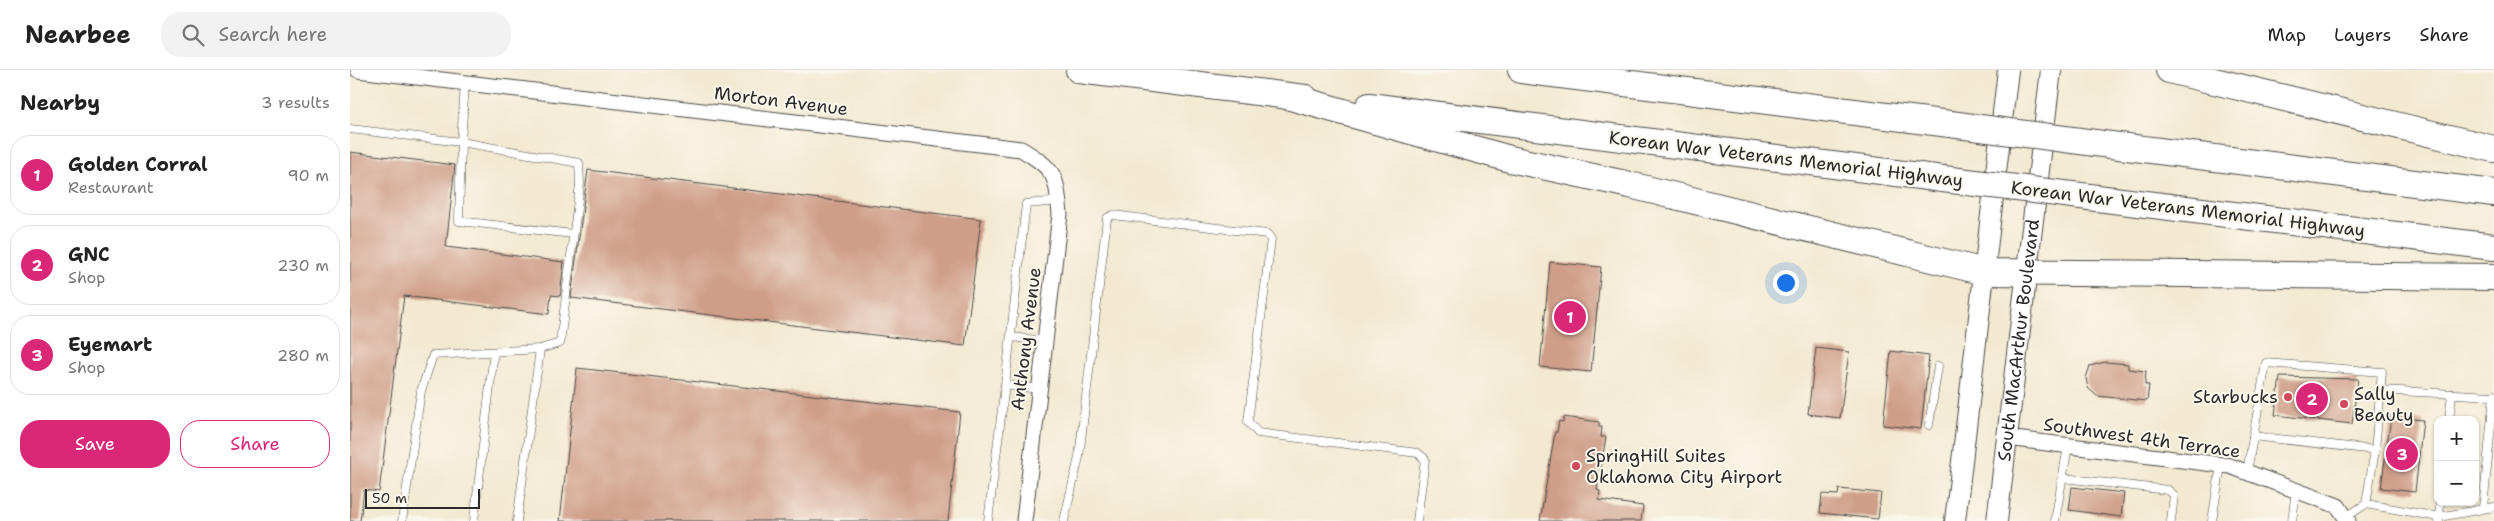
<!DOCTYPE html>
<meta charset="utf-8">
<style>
body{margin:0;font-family:"Shantell Sans",sans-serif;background:#f2f2f2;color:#222}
.controls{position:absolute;right:15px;bottom:15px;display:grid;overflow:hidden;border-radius:10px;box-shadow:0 1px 4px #0004}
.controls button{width:45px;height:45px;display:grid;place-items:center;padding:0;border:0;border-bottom:1px solid #e0e0e0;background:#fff;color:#222;font:25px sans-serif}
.scale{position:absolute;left:15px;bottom:12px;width:115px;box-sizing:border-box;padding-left:5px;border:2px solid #2b2b2b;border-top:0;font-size:14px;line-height:18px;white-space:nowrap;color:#2b2b2b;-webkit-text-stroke:4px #fbf7ec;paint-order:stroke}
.you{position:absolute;left:1435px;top:212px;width:18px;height:18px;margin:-12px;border:4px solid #fff;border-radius:50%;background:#1a73e8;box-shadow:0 0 0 8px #1a73e833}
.badge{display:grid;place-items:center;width:32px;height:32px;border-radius:50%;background:#db2777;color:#fff;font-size:16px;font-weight:700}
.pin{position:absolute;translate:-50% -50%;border:2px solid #fff;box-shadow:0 1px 5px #0006}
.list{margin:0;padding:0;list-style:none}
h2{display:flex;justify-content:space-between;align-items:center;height:65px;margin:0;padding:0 20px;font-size:21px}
h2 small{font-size:16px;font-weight:400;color:#767676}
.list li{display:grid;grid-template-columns:32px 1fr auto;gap:15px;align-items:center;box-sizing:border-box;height:80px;margin:0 10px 10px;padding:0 10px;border:1px solid #e0e0e0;border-radius:20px}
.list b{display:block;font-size:19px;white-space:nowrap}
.list p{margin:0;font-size:16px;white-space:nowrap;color:#767676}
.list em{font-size:16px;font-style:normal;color:#767676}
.actions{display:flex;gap:10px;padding:15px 20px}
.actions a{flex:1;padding:11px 0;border:1px solid #db2777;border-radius:20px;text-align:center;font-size:18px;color:#db2777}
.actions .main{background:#db2777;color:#fff}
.icon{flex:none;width:28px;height:28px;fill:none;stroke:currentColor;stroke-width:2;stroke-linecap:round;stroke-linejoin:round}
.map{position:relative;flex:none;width:2144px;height:451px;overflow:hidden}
header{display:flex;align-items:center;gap:30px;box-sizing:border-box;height:70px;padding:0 25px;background:#fff;border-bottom:1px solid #e0e0e0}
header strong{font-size:24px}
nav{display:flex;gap:28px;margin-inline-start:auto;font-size:18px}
.search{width:350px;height:45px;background:#f2f2f2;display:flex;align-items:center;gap:12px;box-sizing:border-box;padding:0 18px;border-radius:20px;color:#767676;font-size:19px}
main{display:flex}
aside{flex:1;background:#fff}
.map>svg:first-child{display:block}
</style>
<header>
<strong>Nearbee</strong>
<div class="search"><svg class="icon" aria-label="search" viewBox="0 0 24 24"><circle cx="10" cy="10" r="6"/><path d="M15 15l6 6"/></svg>Search here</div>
<nav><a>Map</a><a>Layers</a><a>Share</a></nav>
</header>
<main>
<aside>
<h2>Nearby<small>3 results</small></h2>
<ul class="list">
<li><span class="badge">1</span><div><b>Golden Corral</b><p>Restaurant</p></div><em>90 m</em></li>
<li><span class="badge">2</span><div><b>GNC</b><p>Shop</p></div><em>230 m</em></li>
<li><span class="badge">3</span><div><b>Eyemart</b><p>Shop</p></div><em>280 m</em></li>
</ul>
<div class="actions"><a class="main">Save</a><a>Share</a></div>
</aside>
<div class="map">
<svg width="2144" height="451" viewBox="0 0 2144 451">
<rect width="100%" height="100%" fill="#fbf7ec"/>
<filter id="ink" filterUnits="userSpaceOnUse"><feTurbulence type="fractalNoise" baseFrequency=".02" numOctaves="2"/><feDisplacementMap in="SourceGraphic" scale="10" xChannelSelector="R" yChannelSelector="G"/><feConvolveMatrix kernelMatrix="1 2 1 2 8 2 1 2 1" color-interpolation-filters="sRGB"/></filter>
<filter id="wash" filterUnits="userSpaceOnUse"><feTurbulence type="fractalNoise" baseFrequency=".0096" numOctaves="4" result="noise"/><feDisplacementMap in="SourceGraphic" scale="20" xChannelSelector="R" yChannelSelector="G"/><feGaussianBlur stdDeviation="1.12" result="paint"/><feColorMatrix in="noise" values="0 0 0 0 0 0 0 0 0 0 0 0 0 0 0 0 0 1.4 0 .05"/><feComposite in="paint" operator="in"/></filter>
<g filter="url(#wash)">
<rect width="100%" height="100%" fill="#f3e9d1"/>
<g id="blocks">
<g fill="#cf9e89">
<polygon points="0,82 105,95 96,177 214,192 210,226 201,225 199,244 54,226 29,422 14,420 10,451 0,451"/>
<polygon points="238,100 631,149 615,276 221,228"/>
<polygon points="1200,192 1251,197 1241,302 1190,297"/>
<polygon points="1466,278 1499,282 1490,348 1458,344"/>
<polygon points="1541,281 1579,286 1571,359 1533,355"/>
<polygon points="1755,292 1778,294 1778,299 1796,301 1795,315 1799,315 1797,331 1747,326 1738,318 1736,308 1740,296"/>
<polygon points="227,298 610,342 598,451 210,451"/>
<polygon points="1930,307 2008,309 2002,354 1925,345"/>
<polygon points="1214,347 1249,352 1249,357 1252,357 1251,367 1256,367 1247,420 1250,421 1249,430 1293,436 1291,451 1190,451 1205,362 1207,362 1209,351 1213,352"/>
<polygon points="2041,347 2073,350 2065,422 2031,418"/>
<polygon points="1722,417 1774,423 1771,447 1719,440"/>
<polygon points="1489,419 1531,423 1528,449 1470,443 1472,424 1488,425"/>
</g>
</g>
</g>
<g filter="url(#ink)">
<use href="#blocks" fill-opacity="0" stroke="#494844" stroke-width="1"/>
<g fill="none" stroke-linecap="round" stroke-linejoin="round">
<defs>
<g id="service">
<polyline points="0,59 111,72 115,13"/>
<polyline points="661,267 695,271"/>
<polyline points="655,315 676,134 709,131"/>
<polyline points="2030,320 2143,326"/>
<polyline points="2099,350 2102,324"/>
<polyline points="1579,355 1588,296"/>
<polyline points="1903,366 2025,380"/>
<polyline points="1897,402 1916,293 2032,302 2025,380 2016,434 1996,447"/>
<polyline points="1713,408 1818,420 1824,425 1821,451"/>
<polyline points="2016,434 2089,447 2144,437"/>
<polyline points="2133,438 2144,325"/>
<polyline points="52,451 71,321 83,285 190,279 210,273 230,114 229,93 111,72 109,151 223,164"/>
<polyline points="124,451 144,282"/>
<polyline points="167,451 190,279"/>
<polyline points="638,451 655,315 689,319"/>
<polyline points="714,451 729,387 757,148 763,145 917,164 921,169 898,352 908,363 1068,383 1075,389 1067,451"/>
<polyline points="1705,451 1718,376"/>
<polyline points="1862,451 1871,395"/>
<polyline points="1942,451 1946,421"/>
<polyline points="2089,451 2090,432"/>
</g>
<g id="minor">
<path d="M8,0L671,79C706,100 706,105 710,144L674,451"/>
<polyline points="1657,368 1880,396 1988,436 1998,451"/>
</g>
<g id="secondary">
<polyline points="1605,451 1658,0"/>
<path id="s1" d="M1647,451L1701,0"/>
</g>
<g id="motorway">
<polyline points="729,0 955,28"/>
<polyline points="1171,0 1600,54"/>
<polyline points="1819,0 2144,79"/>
<polyline points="937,26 1160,89 1280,115 1635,202 2144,207"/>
<polyline points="1019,36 1593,109"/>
<polyline points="1745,73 2144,123"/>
<polyline points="1739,127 2144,177"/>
</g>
</defs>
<use href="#service" stroke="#494844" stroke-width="9"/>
<use href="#minor" stroke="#494844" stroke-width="17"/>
<use href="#secondary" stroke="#494844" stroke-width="22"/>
<use href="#motorway" stroke="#494844" stroke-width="28"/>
<use href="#service" stroke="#fff" stroke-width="8"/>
<use href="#minor" stroke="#fff" stroke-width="15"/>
<use href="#secondary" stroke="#fff" stroke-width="20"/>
<use href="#motorway" stroke="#fff" stroke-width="26"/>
<defs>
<g id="motorway-bridge">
<polyline points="1600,54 1745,73"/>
<polyline points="1593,109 1739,127"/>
</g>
</defs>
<use href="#motorway-bridge" stroke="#494844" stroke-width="28" stroke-linecap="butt"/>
<use href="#motorway-bridge" stroke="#fff" stroke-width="26"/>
</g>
</g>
<g fill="#d1495b" stroke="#fbf7ec" stroke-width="2">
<circle cx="1938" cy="327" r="5"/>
<circle cx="1994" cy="334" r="5"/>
<circle cx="1226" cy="396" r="5"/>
</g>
<g text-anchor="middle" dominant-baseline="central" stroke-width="4" stroke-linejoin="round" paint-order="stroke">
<g font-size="18" fill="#2b2b2b" stroke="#fbf7ec">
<text transform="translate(431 31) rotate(7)">Morton Avenue</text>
<text transform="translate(1436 89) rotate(7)">Korean War Veterans Memorial Highway</text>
<text transform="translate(1838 139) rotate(7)">Korean War Veterans Memorial Highway</text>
<text transform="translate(676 269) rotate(-83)">Anthony Avenue</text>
<text stroke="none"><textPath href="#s1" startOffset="182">South MacArthur Boulevard</textPath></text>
<text transform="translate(1792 368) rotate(8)">Southwest 4th Terrace</text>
</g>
<g font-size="18" fill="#2b2b2b" stroke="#fbf7ec" text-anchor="start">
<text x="2004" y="324">Sally<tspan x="2004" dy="21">Beauty</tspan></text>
<text x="1928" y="327" text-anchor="end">Starbucks</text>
<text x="1236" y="386">SpringHill Suites<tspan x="1236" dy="21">Oklahoma City Airport</tspan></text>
</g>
</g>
</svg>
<div class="controls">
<button>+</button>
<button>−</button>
</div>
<div class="scale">50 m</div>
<div class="you"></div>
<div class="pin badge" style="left:1220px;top:247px">1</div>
<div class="pin badge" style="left:1962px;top:329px">2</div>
<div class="pin badge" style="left:2052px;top:384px">3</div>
</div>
</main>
